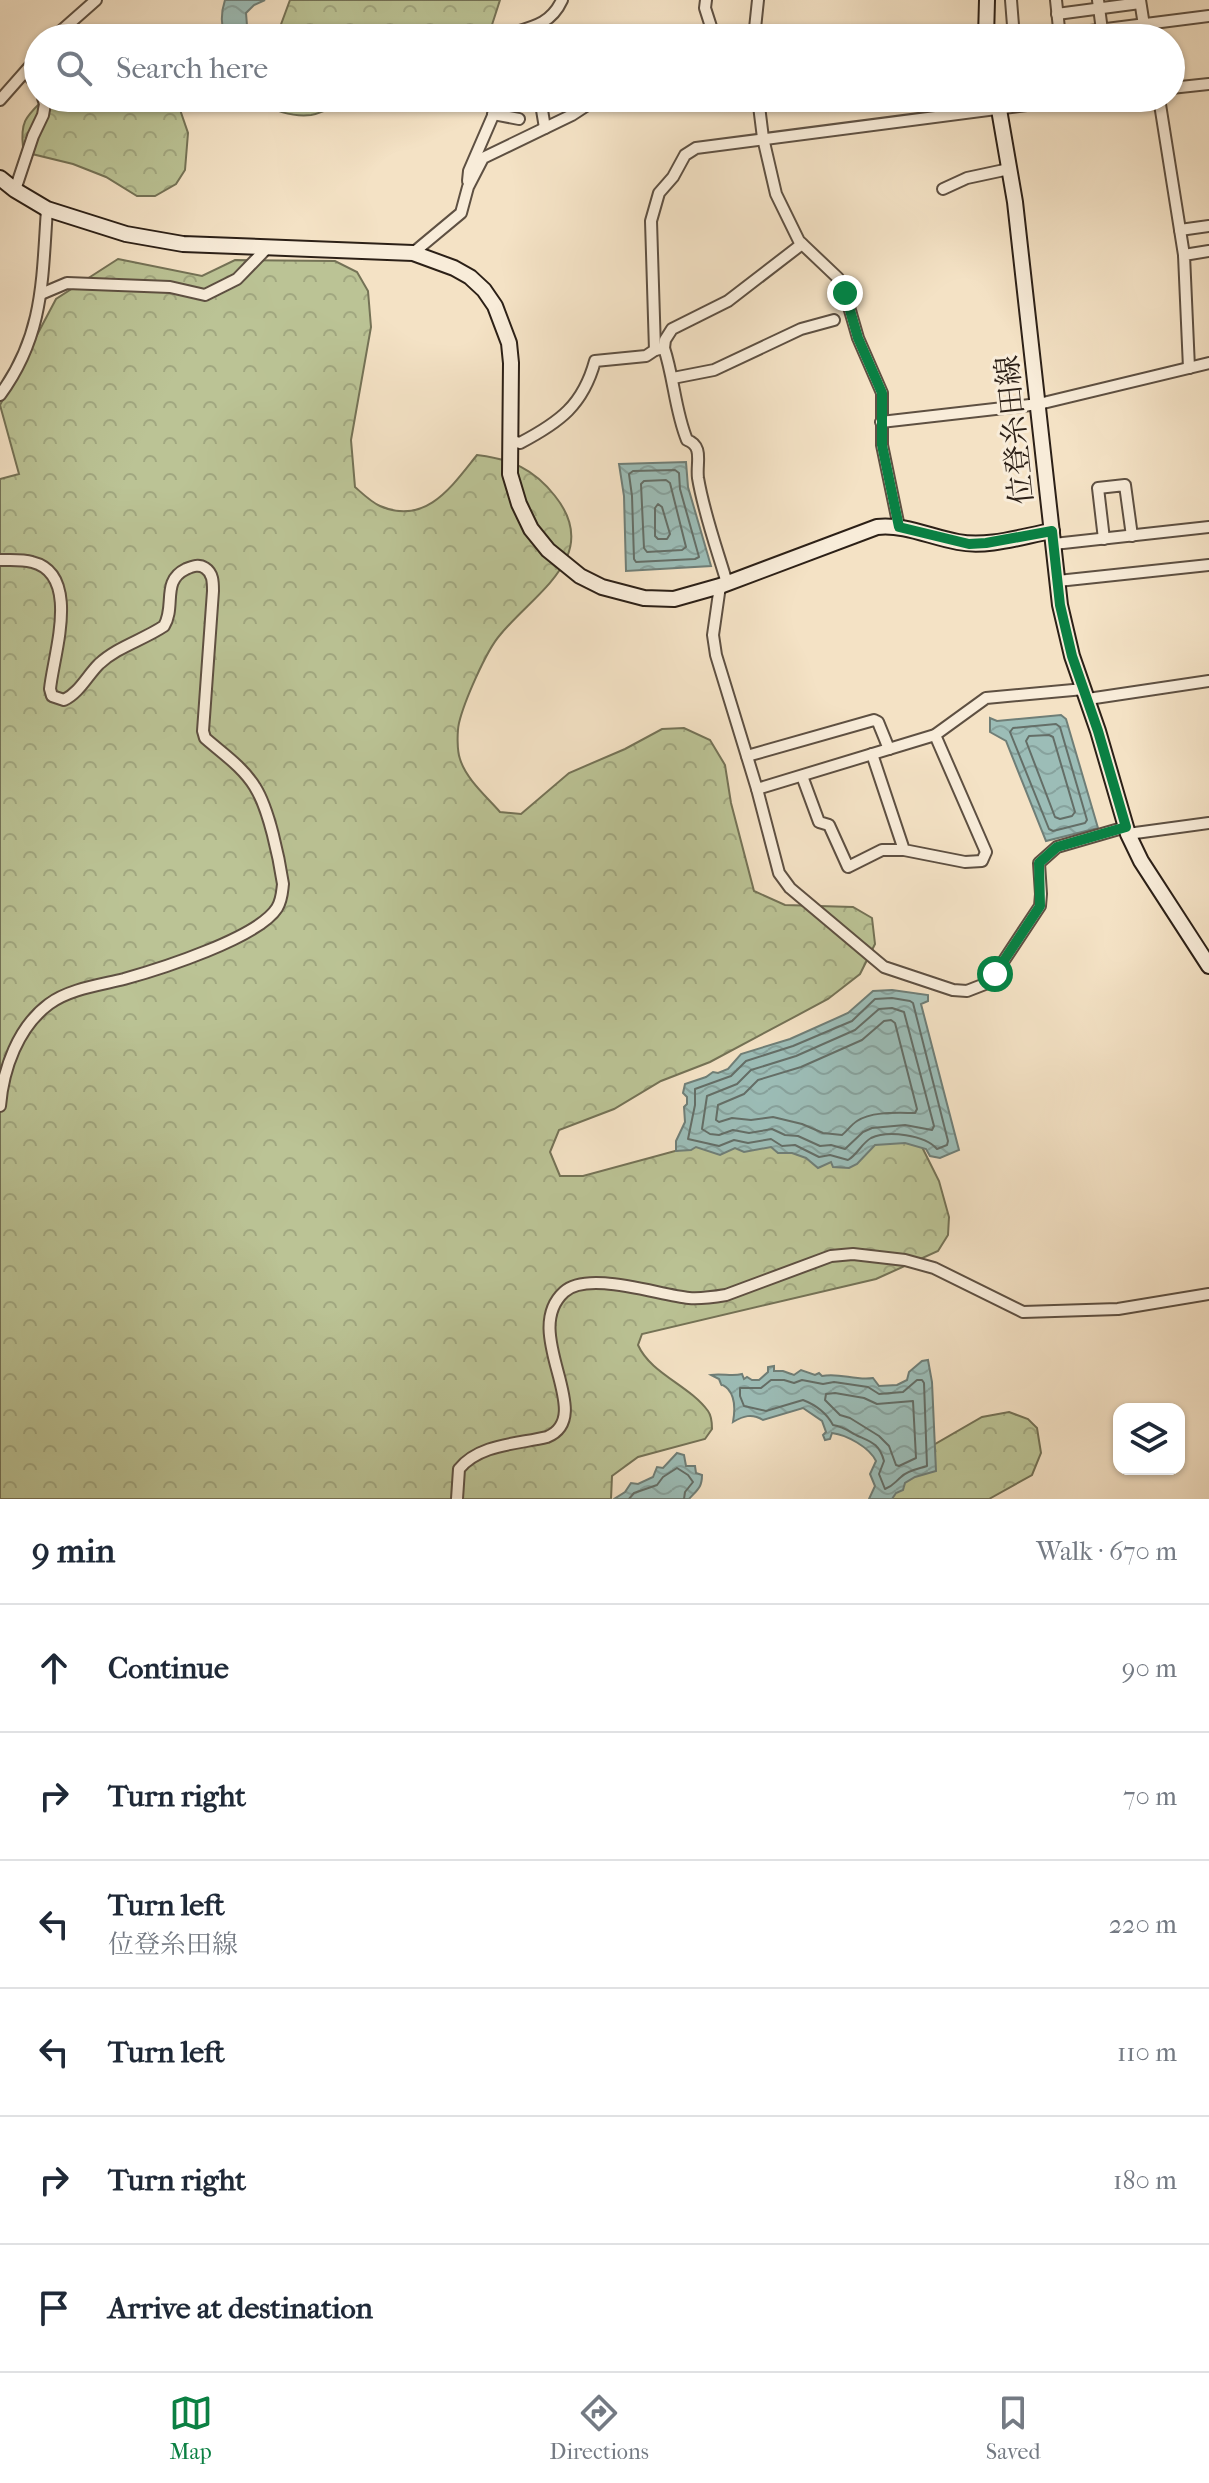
<!DOCTYPE html>
<meta charset="utf-8">
<style>
body{margin:0;font-family:"IM FELL French Canon","Noto Serif JP",serif;background:#f6f6f7;color:#1f2937}
.controls{position:absolute;right:24px;bottom:24px;display:grid;overflow:hidden;border-radius:16px;box-shadow:0 2px 6px #0004}
.controls button{width:72px;height:72px;display:grid;place-items:center;padding:0;border:0;border-bottom:2px solid #e0e1e3;background:#fff;color:#1f2937;font:40px sans-serif}
.stop{position:absolute;width:24px;height:24px;margin:-18px;border:6px solid #0b8043;border-radius:50%;background:#fff}
.stop.end{background:#0b8043;border-color:#fff;box-shadow:0 2px 8px #0008}
.list{margin:0;padding:0;list-style:none}
h2{display:flex;justify-content:space-between;align-items:center;height:104px;margin:0;padding:0 32px;font-size:34px}
h2 small{font-size:26px;font-weight:400;color:#747a83}
.list li{display:grid;grid-template-columns:52px 1fr auto;gap:24px;align-items:center;box-sizing:border-box;height:128px;padding:0 32px;border-top:2px solid #e0e1e3}
.list b{display:block;font-size:30px;white-space:nowrap}
.list p{margin:0;font-size:26px;white-space:nowrap;color:#747a83}
.list em{font-size:26px;font-style:normal;color:#747a83}
.icon{flex:none;width:44px;height:44px;fill:none;stroke:currentColor;stroke-width:2;stroke-linecap:round;stroke-linejoin:round}
.map{position:relative;flex:none;width:1209px;height:1499px;overflow:hidden}
.search{position:absolute;background:#fff;box-shadow:0 2px 6px #0004;left:24px;right:24px;top:24px;height:88px;display:flex;align-items:center;gap:20px;box-sizing:border-box;padding:0 28px;border-radius:44px;color:#747a83;font-size:30px}
.sheet{height:872px;background:#fff}
nav{display:flex;justify-content:space-around;align-items:center;box-sizing:border-box;height:112px;border-top:2px solid #e0e1e3;background:#fff;font-size:22px;color:#747a83}
nav a{display:grid;justify-items:center;gap:4px}
nav .on{color:#0b8043}
.map>svg:first-child{display:block}
</style>
<div class="map">
<svg width="1209" height="1499" viewBox="0 0 1209 1499">
<defs>
<pattern id="forest-crowns" width="20" height="18" patternUnits="userSpaceOnUse" patternTransform="scale(2)"><rect width="20" height="18" fill="#bbc395"/><path d="M2 6a3 3 0 1 1 6 0M12 15a3 3 0 1 1 6 0" fill="none" stroke="#a1a780"/></pattern>
<pattern id="water-waves" width="16" height="10" patternUnits="userSpaceOnUse" patternTransform="scale(2)"><rect width="16" height="10" fill="#9cbdb7"/><path d="M0 5q4-4 8 0t8 0" fill="none" stroke="#87a29d"/></pattern>
</defs>
<rect width="100%" height="100%" fill="#f4e2c5"/>
<filter id="stains"><feTurbulence type="fractalNoise" baseFrequency=".0025" numOctaves="4"/><feColorMatrix values="0 0 0 0 .2 0 0 0 0 .09 0 0 0 0 .02 0 0 0 .5 -.17"/></filter>
<radialGradient id="worn" r=".72"><stop offset=".6" stop-color="#630" stop-opacity="0"/><stop offset="1" stop-color="#630" stop-opacity=".3"/></radialGradient>
<g fill="url(#forest-crowns)" stroke="#747256" stroke-width="2">
<polygon points="290,0 500,0 490,31 481,38 276,38"/>
<path d="M45,98H176L188,133L185,170L176,184L155,196H137L106,177L73,164L32,154L23,147C20,120 27,116 45,98Z"/>
<path d="M258,98H352C340,103 324,113 311,115C295,117 267,111 258,98Z"/>
<path d="M118,259L202,276L235,260L335,261L357,272L368,291L371,327L351,440L355,487C363,494 371,502 380,506C426,526 452,486 477,455C511,459 534,469 555,496C603,556 534,593 500,635C486,651 464,702 459,723C457,732 457,751 460,759C466,779 487,797 500,812L521,814L569,773L625,749L662,729L684,728L710,740L725,765L731,803L754,891L785,905L853,907L872,918L875,944L860,974L828,999L710,1062L661,1081L614,1109L559,1130L550,1152L560,1176H583L734,1135L920,1143L939,1181L949,1217L948,1235L938,1251L876,1279L642,1334L638,1345C651,1374 689,1385 708,1411C711,1415 712,1423 712,1429L705,1439L638,1457L612,1476L611,1499H0V479L19,474L0,405L56,299Z"/>
<polygon points="1009,1412 1028,1419 1037,1428 1041,1453 1032,1475 989,1499 893,1499 892,1494 911,1458 982,1417"/>
</g>
<g fill="url(#water-waves)" stroke="#6f7e77" stroke-width="2">
<path d="M225,0H265L254,5L246,13L248,38H225C221,26 221,12 225,0Z"/>
<polygon points="686,462 688,487 711,566 626,571 624,496 619,464"/>
<polygon points="1061,715 1066,719 1098,828 1046,841 1006,741 990,732 990,718 997,721"/>
<polygon points="892,990 928,995 928,1001 921,1004 959,1150 940,1158 930,1156 926,1149 905,1143 875,1145 857,1164 849,1168 833,1167 831,1162 818,1168 806,1158 792,1153 778,1153 771,1147 744,1152 735,1148 720,1155 696,1147 691,1150 676,1151 676,1141 685,1122 684,1107 687,1104 687,1097 683,1093 685,1084 706,1077 713,1072 718,1073 728,1069 741,1054 790,1039 848,1013 873,991"/>
<path d="M928,1360L932,1382L936,1471L915,1477L905,1483L903,1490L896,1493L892,1499H869L875,1486L870,1474L876,1461C869,1447 847,1435 832,1433L830,1439L825,1440L823,1435L826,1432L822,1421L803,1408L763,1420C752,1413 743,1416 733,1422C735,1411 736,1398 728,1389C718,1380 724,1391 719,1379L711,1375C722,1373 732,1377 742,1374L744,1379L747,1377L752,1380H759L768,1372V1367L774,1366V1371H783L794,1375L801,1370L815,1375L819,1373L822,1376C839,1372 855,1381 873,1378L879,1386L897,1385L907,1380L909,1372L922,1361Z"/>
<path d="M677,1453L684,1455L686,1466H695L696,1473L702,1475C702,1488 697,1490 689,1499H614L625,1492L631,1483L638,1484L653,1477L657,1467L663,1468Z"/>
</g>
<g fill="none" stroke-linecap="round" stroke-linejoin="round">
<g stroke="#646e67" stroke-width="2">
<polygon points="675,470 679,473 680,489 699,557 695,559 636,562 634,559 632,496 629,474 633,471"/>
<polygon points="666,480 670,483 686,547 682,550 647,552 644,548 641,484 644,481"/>
<polygon points="658,504 662,507 670,534 667,539 658,539 655,536 655,508"/>
<polygon points="1056,724 1060,727 1087,820 1085,823 1053,831 1049,829 1010,732 1013,728"/>
<polygon points="1049,735 1053,737 1075,812 1072,816 1060,819 1055,817 1026,741 1029,736"/>
<path d="M892,998L910,1001L913,1003L948,1141L947,1145L937,1149C925,1135 888,1130 871,1138C862,1143 857,1155 848,1160L830,1155L819,1157L795,1145L782,1146L771,1139L748,1143L734,1140L719,1146L688,1139L695,1105V1089L731,1076L746,1061L793,1046L852,1021L875,999Z"/>
<polygon points="892,1008 904,1012 934,1126 932,1130 905,1125 872,1128 863,1132 845,1149 831,1145 820,1146 798,1136 785,1135 772,1129 749,1133 733,1130 719,1135 710,1134 702,1129 707,1096 737,1084 751,1070 796,1056 855,1030 879,1009"/>
<path d="M891,1020L895,1023L917,1109L915,1113C898,1113 872,1111 857,1121C851,1125 847,1131 842,1135L823,1133L802,1124L773,1117L751,1120L732,1118L719,1122L716,1120L718,1105L744,1094L758,1080L801,1067L862,1040L884,1021Z"/>
<path d="M771,1380H784L794,1383L802,1380L823,1384L834,1382L868,1387L879,1394L903,1392L917,1380H922L924,1383L927,1466C918,1469 908,1470 901,1477C894,1483 893,1486 885,1489L879,1474L884,1461C879,1443 871,1442 856,1435C847,1430 844,1427 833,1425C826,1412 816,1405 803,1400L766,1411L744,1406L740,1396V1388H761Z"/>
<polygon points="835,1393 864,1398 877,1404 913,1401 916,1458 899,1466 896,1465 889,1446 879,1436 850,1418 840,1415 825,1400 826,1394"/>
<polyline points="629,1499 634,1493 657,1485 663,1477 677,1468 688,1475 693,1482 685,1492 684,1499"/>
</g>
<defs>
<g id="street">
<polyline points="706,0 705,8 714,36"/>
<polyline points="1011,0 1014,38"/>
<polyline points="1056,0 1060,38"/>
<polyline points="1098,0 1103,38"/>
<polyline points="1140,0 1146,38"/>
<polyline points="1057,14 1140,3"/>
<polyline points="714,33 737,31 754,38"/>
<polyline points="1059,35 1209,16"/>
<polyline points="53,38 96,0"/>
<path d="M505,38L509,34C533,27 551,24 562,0"/>
<polyline points="754,38 758,0"/>
<polyline points="26,73 38,85"/>
<polyline points="1171,88 1209,84"/>
<polyline points="540,98 545,128"/>
<polyline points="758,98 763,138 776,194 799,241 838,278 845,293 858,338 882,393 882,445 899,527"/>
<polyline points="1159,98 1184,255"/>
<polyline points="0,100 38,57"/>
<polyline points="493,114 519,119"/>
<polyline points="468,181 469,171 495,111 496,98"/>
<polyline points="943,189 967,178 1009,169"/>
<polyline points="15,190 33,136 43,115 45,104 43,98"/>
<polyline points="1180,230 1209,226"/>
<polyline points="413,253 461,213 468,187 483,158 572,115 598,98"/>
<polyline points="41,294 67,283 170,287 205,295 237,279 269,246"/>
<polyline points="664,348 665,340 672,329 728,301 802,244"/>
<polyline points="655,350 651,221 659,193 673,177 685,155 696,148 1081,98"/>
<polyline points="1189,368 1184,255 1209,251"/>
<polyline points="673,378 714,370 801,329 834,320"/>
<path d="M0,395C44,335 42,280 47,209"/>
<polyline points="881,422 1039,404 1209,363"/>
<path d="M509,440L520,443C560,422 583,405 595,361L646,356L655,350L664,348C674,378 675,411 687,440C704,446 696,463 698,478C704,514 717,549 727,583"/>
<polyline points="1104,539 1098,488 1125,485 1132,536"/>
<polyline points="1054,544 1209,527"/>
<path d="M0,560C10,560 22,559 32,562C82,574 53,656 50,689L52,696L64,700C79,693 87,676 99,664C117,647 143,640 164,626C176,606 161,581 186,569C193,566 199,564 205,568C213,573 213,582 213,591L203,731L205,738C222,753 243,767 255,787C269,809 279,858 283,884C282,892 282,900 277,908C258,938 160,969 124,979C100,985 69,989 49,1004C18,1027 3,1069 0,1106"/>
<polyline points="1058,581 1209,565"/>
<polyline points="720,586 713,635 716,655 757,789 935,735 986,698 1084,689"/>
<polyline points="1088,699 1209,681"/>
<polyline points="872,754 904,850 965,862 982,861 986,852 935,735"/>
<polyline points="747,756 874,720 878,722 889,749"/>
<polyline points="802,776 819,822 829,825 848,867 882,850 904,850"/>
<polyline points="757,789 779,873 790,888 884,967 953,990 967,991 985,984 995,974 1040,906 1041,894 1039,863 1057,847 1126,827"/>
<polyline points="1128,834 1209,823"/>
<path d="M457,1499L459,1469C479,1444 518,1444 547,1437C598,1416 519,1333 564,1292C588,1270 658,1295 689,1298C701,1299 714,1297 726,1295L831,1256L853,1254L905,1260L934,1268L1023,1312L1118,1309L1209,1294"/>
</g>
<g id="secondary">
<polyline points="986,38 987,0"/>
<polyline points="997,98 1015,202 1060,605 1072,656 1098,731 1128,834 1141,861 1209,966"/>
<path d="M0,178L15,190L47,209L126,234L183,244L413,253L454,268L470,277L484,290L495,306L509,343L511,363L510,474L519,504L531,529L548,550L580,576L602,587L644,598L674,599L720,586L877,527C905,524 930,537 958,542C988,548 1023,536 1052,531"/>
</g>
</defs>
<use href="#street" stroke="#5e5042" stroke-width="14"/>
<use href="#secondary" stroke="#2c2017" stroke-width="18"/>
<use href="#street" stroke="#f8ecd9" stroke-width="10"/>
<use href="#secondary" stroke="#f8ecd9" stroke-width="14"/>
</g>
<g fill="none" stroke-linecap="round" stroke-linejoin="round">
<polyline stroke="#0b8043" stroke-width="10" points="845,293 858,338 882,393 882,445 899,527 969,544 986,543 1052,531 1060,605 1072,656 1098,731 1126,827 1057,847 1039,863 1040,906 995,974"/>
</g>
<g text-anchor="middle" dominant-baseline="central" stroke-width="6" stroke-linejoin="round" paint-order="stroke">
<g font-size="30" fill="#2c2017" stroke="#f8ecd9">
<text transform="translate(1015 430) rotate(-96)">位登糸田線</text>
</g>
</g>
<rect width="100%" height="100%" filter="url(#stains)"/>
<rect width="100%" height="100%" fill="url(#worn)"/>
</svg>
<div class="controls">
<button><svg class="icon" aria-label="layers" viewBox="0 0 24 24"><path d="M12 4l9 5-9 5-9-5zM3 14l9 5 9-5"/></svg></button>
</div>
<div class="stop" style="left:995px;top:974px"></div>
<div class="stop end" style="left:845px;top:293px"></div>
<div class="search"><svg class="icon" aria-label="search" viewBox="0 0 24 24"><circle cx="10" cy="10" r="6"/><path d="M15 15l6 6"/></svg>Search here</div>
</div>
<section class="sheet">
<h2>9 min<small>Walk · 670 m</small></h2>
<ul class="list">
<li><svg class="icon" aria-label="ahead" viewBox="0 0 24 24"><path d="M12 20V5M6 11l6-6 6 6"/></svg><div><b>Continue</b></div><em>90 m</em></li>
<li><svg class="icon" aria-label="right" viewBox="0 0 24 24"><path d="M7 20v-9h11M14 6l5 5-5 5"/></svg><div><b>Turn right</b></div><em>70 m</em></li>
<li><svg class="icon" aria-label="left" viewBox="0 0 24 24"><path d="M17 20v-9H6M10 6l-5 5 5 5"/></svg><div><b>Turn left</b><p>位登糸田線</p></div><em>220 m</em></li>
<li><svg class="icon" aria-label="left" viewBox="0 0 24 24"><path d="M17 20v-9H6M10 6l-5 5 5 5"/></svg><div><b>Turn left</b></div><em>110 m</em></li>
<li><svg class="icon" aria-label="right" viewBox="0 0 24 24"><path d="M7 20v-9h11M14 6l5 5-5 5"/></svg><div><b>Turn right</b></div><em>180 m</em></li>
<li><svg class="icon" aria-label="arrive" viewBox="0 0 24 24"><path d="M6 21V4h12l-3 4 3 4H6"/></svg><div><b>Arrive at destination</b></div></li>
</ul>
</section>
<nav>
<a class="on"><svg class="icon" aria-label="map" viewBox="0 0 24 24"><path d="M3 6l6-2 6 2 6-2v14l-6 2-6-2-6 2zM9 4v14M15 6v14"/></svg>Map</a>
<a><svg class="icon" aria-label="directions" viewBox="0 0 24 24"><path d="M12 3l9 9-9 9-9-9zM9 14v-3h6M13 9l2 2-2 2"/></svg>Directions</a>
<a><svg class="icon" aria-label="saved" viewBox="0 0 24 24"><path d="M7 4h10v16l-5-4-5 4z"/></svg>Saved</a>
</nav>
